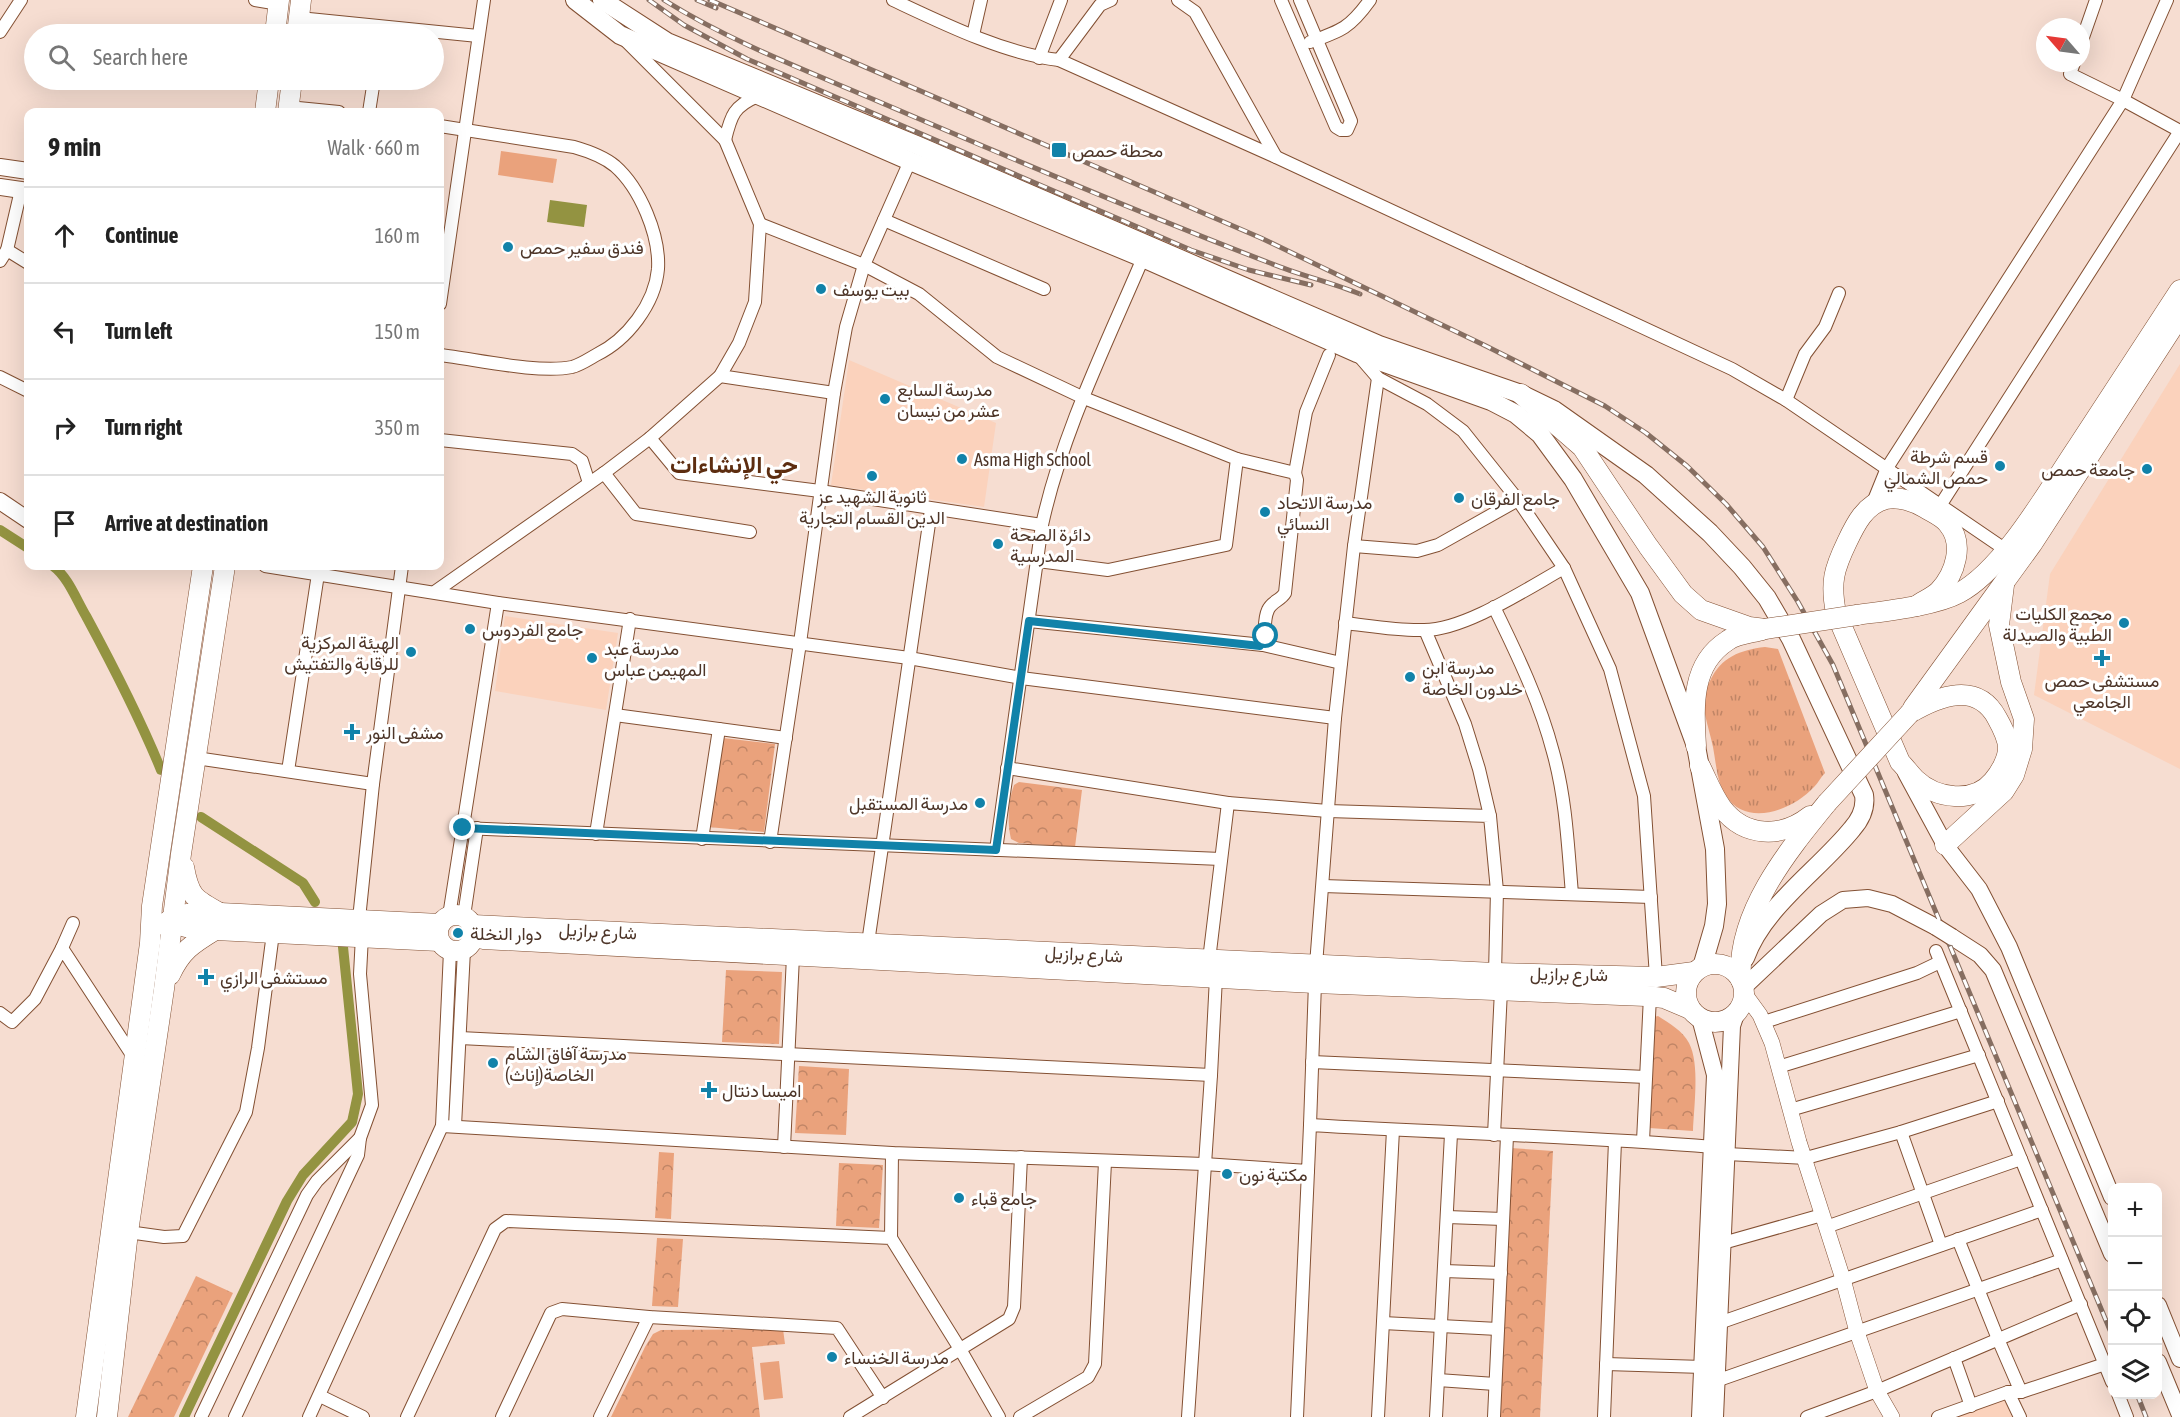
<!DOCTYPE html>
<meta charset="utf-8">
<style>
body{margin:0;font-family:"Asap Condensed",Vazirmatn,sans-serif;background:#f6f6f6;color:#222}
.controls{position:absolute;right:18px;bottom:18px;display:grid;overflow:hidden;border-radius:12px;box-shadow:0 6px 24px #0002}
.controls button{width:54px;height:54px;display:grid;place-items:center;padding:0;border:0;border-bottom:2px solid #e0e0e0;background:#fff;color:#222;font:30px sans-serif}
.compass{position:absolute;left:2036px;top:18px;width:54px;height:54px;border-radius:50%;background:#fff;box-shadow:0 6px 24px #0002;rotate:298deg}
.stop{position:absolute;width:18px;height:18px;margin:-14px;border:4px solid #1182a9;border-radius:50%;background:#fff}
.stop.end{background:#1182a9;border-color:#fff;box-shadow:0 2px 6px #0008}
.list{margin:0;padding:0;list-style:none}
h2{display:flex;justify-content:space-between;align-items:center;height:78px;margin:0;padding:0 24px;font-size:26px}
h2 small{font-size:20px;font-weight:400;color:#767676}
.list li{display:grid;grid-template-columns:39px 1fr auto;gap:18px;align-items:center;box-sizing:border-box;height:96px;padding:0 24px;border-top:2px solid #e0e0e0}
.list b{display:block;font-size:22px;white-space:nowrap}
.list em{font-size:20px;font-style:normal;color:#767676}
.icon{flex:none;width:33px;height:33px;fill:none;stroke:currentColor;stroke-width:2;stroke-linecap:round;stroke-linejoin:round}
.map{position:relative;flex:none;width:2180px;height:1417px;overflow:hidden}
.search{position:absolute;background:#fff;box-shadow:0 6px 24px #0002;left:24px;top:24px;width:420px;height:66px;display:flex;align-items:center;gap:15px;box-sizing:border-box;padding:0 21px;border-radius:33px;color:#767676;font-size:22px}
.panel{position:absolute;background:#fff;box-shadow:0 6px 24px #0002;left:24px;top:108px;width:420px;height:462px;border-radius:12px}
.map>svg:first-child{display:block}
</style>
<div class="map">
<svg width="2180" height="1417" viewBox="0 0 2180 1417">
<defs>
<pattern id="grass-tufts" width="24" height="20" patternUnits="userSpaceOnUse" patternTransform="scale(1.5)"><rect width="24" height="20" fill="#eaa27c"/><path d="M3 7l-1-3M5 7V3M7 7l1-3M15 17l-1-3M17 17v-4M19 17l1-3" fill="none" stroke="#c08566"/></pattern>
<pattern id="park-crowns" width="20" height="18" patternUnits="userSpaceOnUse" patternTransform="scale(1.5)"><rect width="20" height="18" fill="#eaa27c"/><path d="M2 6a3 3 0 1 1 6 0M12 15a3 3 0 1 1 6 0" fill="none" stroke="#c08566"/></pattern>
</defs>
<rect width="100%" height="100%" fill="#f6ddd1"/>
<g fill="#fbd2bc">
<polygon points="849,360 996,423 984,507 831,485"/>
<polygon points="2180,364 2180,769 2034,695 2050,574"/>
<polygon points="505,616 618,633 606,710 495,691"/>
<polygon points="2003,1397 2012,1417 1947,1417"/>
</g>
<path fill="url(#grass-tufts)" d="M1765,647L1778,649L1825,773C1821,777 1818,783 1814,787C1793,810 1747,828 1726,796C1717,783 1716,763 1713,747C1711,736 1702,708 1703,698C1704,693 1707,686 1710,681C1721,657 1740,650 1765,647Z"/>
<g fill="url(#park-crowns)">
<polygon points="723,738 775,744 764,832 708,827"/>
<path d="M1019,782L1082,790L1075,847L1019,843L1011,839C1007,823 1008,801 1014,785Z"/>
<polygon points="726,970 782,972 779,1044 722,1042"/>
<path d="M1658,1016C1669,1023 1683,1031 1689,1043C1700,1064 1694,1106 1693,1131L1649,1128L1654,1017Z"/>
<polygon points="799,1066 849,1069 846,1135 795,1133"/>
<polygon points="1511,1148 1553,1151 1540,1417 1499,1417"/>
<polygon points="659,1152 674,1153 671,1219 655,1218"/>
<polygon points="839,1163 883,1165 879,1228 836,1226"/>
<polygon points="657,1238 683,1239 678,1307 652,1306"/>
<polygon points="196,1276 233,1293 174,1417 128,1417"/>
<polygon points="783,1329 785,1344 752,1347 760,1417 611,1417 645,1347 653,1334 661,1330"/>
</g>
<g fill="#eaa27c">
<polygon points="501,151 557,159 553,183 498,175"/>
<polygon points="779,1361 783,1398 764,1400 760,1363"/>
</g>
<polygon fill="#939341" points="550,200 587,205 584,227 547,222"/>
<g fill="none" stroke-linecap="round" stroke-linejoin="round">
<g stroke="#939341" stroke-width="10">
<polyline points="0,530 28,548"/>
<path d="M53,566C68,577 76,599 86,616C113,666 139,716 161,770"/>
<polyline points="201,817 303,883 315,902"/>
<polyline points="184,1417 287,1201 303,1175 352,1122 358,1094 343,947"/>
</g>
<defs>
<g id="minor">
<polyline points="255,0 279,4"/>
<path d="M893,0C942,23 1005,54 1059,60L1276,157L1732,369L1786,400L2006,550"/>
<polyline points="1178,0 1195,12 1276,157"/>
<polyline points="1281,0 1336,127 1341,130 1347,130 1351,121 1300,0"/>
<polyline points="299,18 478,36"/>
<polyline points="0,32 21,0"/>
<polyline points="973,35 981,0"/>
<path d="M1310,42C1341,31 1350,28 1370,0"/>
<polyline points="2081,43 2096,0"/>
<polyline points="1039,58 1061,0"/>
<polyline points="1059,60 1100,5 1111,0"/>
<polyline points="2074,63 2070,74 2123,100 2180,131"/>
<polyline points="288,107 339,112"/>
<polyline points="369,112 374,80"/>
<path d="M440,126L574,147C588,151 603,156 615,166C640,188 660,235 658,269C655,304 627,340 596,355C589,359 580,365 572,367C538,374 475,359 440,355"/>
<path d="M725,140C731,115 734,106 758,96"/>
<polyline points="884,220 1044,289"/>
<polyline points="760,224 864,265 919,294 997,357 1084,398 1237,459 1226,545 1108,570 1038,561"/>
<polyline points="7,250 28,263"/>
<polyline points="0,261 7,250 21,190"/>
<polyline points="440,304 484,0"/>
<polyline points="1359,356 1378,378 1427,404 1463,431 1518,500 1564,568 1610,669 1644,796 1656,977"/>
<polyline points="720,376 834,393"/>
<polyline points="0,377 28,391"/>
<polyline points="1786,400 1805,354 1825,327 1839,293"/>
<polyline points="650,438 679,473 820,491 1042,525"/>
<polyline points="440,440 572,454 582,461 589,483"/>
<polyline points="604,473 636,514 750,532"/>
<polyline points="1295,473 1306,412 1329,355"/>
<polyline points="1872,505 1887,468 2123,100 2167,0"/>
<polyline points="1936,512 2180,131"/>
<polyline points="1354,546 1417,551 1438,545 1518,500"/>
<polyline points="265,566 498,603 909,658 1021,678 1335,718 1354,546 1378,378"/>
<polyline points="436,591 604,473 650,438 720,376 739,343 755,302 760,224 725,140 627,42"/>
<path d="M1494,607C1517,654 1540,702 1553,752C1566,798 1568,847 1572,894"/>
<path d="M1029,621L1263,645C1266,634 1263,620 1268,610C1271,602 1281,600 1285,593L1297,480L1295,473L1237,459"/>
<path d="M1345,623C1371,626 1398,631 1424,630C1465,630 1528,588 1564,568"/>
<polyline points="1425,630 1465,724 1479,769 1490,816"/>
<polyline points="1263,645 1341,663"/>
<polyline points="615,715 786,738"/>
<polyline points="196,758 373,784"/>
<polyline points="1007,768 1228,803"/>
<polyline points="288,771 318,574"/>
<polyline points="463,828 1221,859"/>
<polyline points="596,834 630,619"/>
<polyline points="702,839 719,729"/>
<polyline points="770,842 800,643 834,393 846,327 864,265 910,161"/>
<path d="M996,850L1042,525C1062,433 1106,345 1143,258"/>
<polyline points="1323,886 1651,897"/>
<polyline points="449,916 498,603"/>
<polyline points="464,916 477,828"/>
<polyline points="359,919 373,784 402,566"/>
<polyline points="868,943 931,510"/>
<polyline points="62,948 73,923"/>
<polyline points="1936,951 2112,1382"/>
<polyline points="1209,960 1228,803 1328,811 1490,816 1497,891 1495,973"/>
<polyline points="1316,965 1335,718"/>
<polyline points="0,1013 12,1022 35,999 62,948 134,1058"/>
<polyline points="1764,1022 1917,973 1940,962"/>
<polyline points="460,1038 1211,1075"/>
<polyline points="1312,1062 1646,1077"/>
<polyline points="1778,1067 1961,1011"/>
<polyline points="1790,1110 1979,1055"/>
<polyline points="1310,1125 1315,983"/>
<path d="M442,1126L892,1153L1204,1164L1308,1171L1310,1125C1444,1133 1579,1136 1713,1147"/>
<polyline points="455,1126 464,950"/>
<polyline points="1901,1132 1941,1245"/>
<polyline points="1494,1135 1501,990"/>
<polyline points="1643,1141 1650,996"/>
<polyline points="784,1147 793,956"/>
<polyline points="1727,1154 1806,1158 1901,1132 1998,1101"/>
<polyline points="1447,1217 1503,1219"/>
<polyline points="1826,1227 2021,1159"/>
<polyline points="128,1232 164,1237 183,1236 246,1112 258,1048 273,933"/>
<polyline points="891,1238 892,1153"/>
<polyline points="1958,1239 1998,1339 2021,1392"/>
<polyline points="1723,1243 1822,1215"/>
<polyline points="1444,1271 1501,1273"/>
<polyline points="1383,1323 1498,1329"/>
<polyline points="1719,1323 2042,1210"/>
<polyline points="1954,1358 1971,1406"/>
<polyline points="1606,1364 1703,1367"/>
<polyline points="1438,1380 1495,1384"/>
<polyline points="1716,1381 2062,1260"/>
<polyline points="2008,1392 2020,1417"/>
<polyline points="2118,1394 2127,1417"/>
<polyline points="320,1396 363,1417"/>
<polyline points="201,1417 307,1195 317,1181 360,1138 372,1105 360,974 362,936"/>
<polyline points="235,1417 358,1155 360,1138"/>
<polyline points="309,1417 442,1126 450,951"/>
<polyline points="407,1417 495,1229 506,1221 891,1238 960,1349 999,1417"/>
<polyline points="502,1417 551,1313 562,1309 649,1317 837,1328 883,1398"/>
<polyline points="600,1417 649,1317"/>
<polyline points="850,1417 1009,1319 1014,1307 1021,1157"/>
<polyline points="1020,1417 1088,1377 1095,1364 1105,1162"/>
<polyline points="1188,1417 1211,1075 1216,977"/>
<polyline points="1297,1417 1308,1171"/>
<polyline points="1378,1417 1393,1130"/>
<polyline points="1436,1417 1451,1134"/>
<polyline points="1494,1417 1507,1136"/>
<polyline points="1604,1417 1615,1141"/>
<polyline points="1807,1417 1877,1391 2081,1304"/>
<polyline points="1938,1417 2008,1392 2021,1392 2105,1364"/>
</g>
<polyline id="tertiary" points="1744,993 1760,1015 1772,1043 1799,1142 1843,1279 1857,1332 1877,1391 1892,1417"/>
<g id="secondary">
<polyline points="0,167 28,171"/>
<polyline points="0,187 28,191"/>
<polyline points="0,501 28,520"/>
<polyline points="1906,773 1945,845 1979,889 2009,947 2112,1197"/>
<polyline points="1952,937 1980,955 1993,970 2112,1254"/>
<polyline points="1744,987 1821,914 1843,900 1868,898 1892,904 1936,927"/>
<polyline points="1700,1018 1715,1075 1700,1417"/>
<polyline points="2158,1305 2180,1359"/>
<polyline points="2158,1362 2180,1415"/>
<polyline points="1715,1417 1732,1026 1737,1011"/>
</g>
<g id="primary">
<polyline points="575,0 620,35 910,161 1143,258 1357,353 1491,401 1516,414 1540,434 1573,479 1640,593 1696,746 1715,849 1717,904 1714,926 1702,967"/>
<path d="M602,0L667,42L919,146L1379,345L1521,394L1554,410L1646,475L1710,533L1742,567L1767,598L1791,639L1864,795C1866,808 1861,819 1852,829C1819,870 1763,907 1745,958"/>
</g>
<g id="trunk">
<polyline points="275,34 279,0"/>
<polyline points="297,34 301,0"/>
<polyline points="265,112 269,80"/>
<polyline points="288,112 292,80"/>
<polyline points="1521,394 1582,447 1648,546 1683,594 1701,610 1749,627 1765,629"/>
<path d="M1857,615C1885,611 1935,606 1959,593C2004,569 2049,489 2078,446C2112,394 2146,342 2180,290"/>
<polyline points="1913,708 2032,544 2180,316"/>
<path d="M1910,713C1939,696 1977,681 1997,718C2002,727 2008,738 2008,748C2008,759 2000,773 1993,781C1974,804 1936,799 1915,779C1910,774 1905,767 1900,762L1836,613C1830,582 1834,569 1847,542C1855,525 1865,504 1886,499C1899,496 1915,502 1925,508C1933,513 1943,517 1948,524C1965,544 1955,574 1939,591C1933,597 1923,601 1916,606"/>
<path d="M1696,746C1694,708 1690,665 1727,641C1736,634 1751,633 1762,630"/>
<path d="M1700,766C1707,780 1713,796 1722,808C1745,838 1782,838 1810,816"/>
<polyline points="1945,845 2004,791 2014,775 2022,749 2024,719 2011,682 1999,625 2004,585"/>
<path d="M184,867C189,896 194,899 220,913"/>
<circle cx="456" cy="933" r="18"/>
<polyline points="168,921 186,927 215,930 439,941"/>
<polyline points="473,925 1495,973 1656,977 1694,972"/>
<polyline points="166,926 187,914 220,913 440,924"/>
<polyline points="483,939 1315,983 1646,996 1664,998 1690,1009"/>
<circle cx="1715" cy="993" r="29"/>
<path d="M170,975C181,951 192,944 215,930"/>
<path d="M1741,980C1736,914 1787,852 1827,803"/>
<polyline points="86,1417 150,943 152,906 203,566"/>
<polyline points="107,1417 128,1232 164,989 181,854 225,566"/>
</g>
</defs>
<use href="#minor" stroke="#835033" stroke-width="14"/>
<use href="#tertiary" stroke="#835033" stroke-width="16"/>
<use href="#secondary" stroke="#835033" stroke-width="18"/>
<use href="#primary" stroke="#835033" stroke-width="20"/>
<use href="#trunk" stroke="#835033" stroke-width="21"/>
<use href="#minor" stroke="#fff" stroke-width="12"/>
<use href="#tertiary" stroke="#fff" stroke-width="15"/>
<use href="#secondary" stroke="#fff" stroke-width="16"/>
<use href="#primary" stroke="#fff" stroke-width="18"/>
<use href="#trunk" stroke="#fff" stroke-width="20"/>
<defs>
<g id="rail">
<polyline points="649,0 684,25 747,59 1191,250 1249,270 1311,285"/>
<path d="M664,0C734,44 813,73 889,106C1015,160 1142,214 1270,263C1299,275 1330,282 1360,294"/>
<polyline points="697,0 716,8"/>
<polyline points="710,0 1261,238 1486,346 1605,406 1646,433 1687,466 1726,504 1763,547 1798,602 1833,665 2112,1335"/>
<polyline points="2137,1394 2146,1417"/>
</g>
</defs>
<use href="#rail" stroke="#866e61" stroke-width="5"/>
<use href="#rail" stroke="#fff" stroke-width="3" stroke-dasharray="9" stroke-linecap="butt"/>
<defs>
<polyline id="secondary-bridge" points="1936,927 1952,937"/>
<g id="trunk-bridge">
<polyline points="1765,629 1857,615"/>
<polyline points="1827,803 1910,713"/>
</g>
</defs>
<use href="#secondary-bridge" stroke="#835033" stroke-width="18" stroke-linecap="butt"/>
<use href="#trunk-bridge" stroke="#835033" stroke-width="21" stroke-linecap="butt"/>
<use href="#secondary-bridge" stroke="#fff" stroke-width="16"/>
<use href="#trunk-bridge" stroke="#fff" stroke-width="20"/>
</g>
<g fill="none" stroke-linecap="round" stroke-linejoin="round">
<polyline stroke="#1182a9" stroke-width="8" points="463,828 996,850 1029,621 1260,646 1266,636"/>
</g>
<g fill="#1182a9" stroke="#fff" stroke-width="2">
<rect x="1051" y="142" width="16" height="16" rx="3"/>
<circle cx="508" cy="247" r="6"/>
<circle cx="821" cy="289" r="6"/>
<circle cx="885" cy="399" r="6"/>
<circle cx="962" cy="459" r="6"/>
<circle cx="2000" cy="466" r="6"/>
<circle cx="2147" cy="469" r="6"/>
<circle cx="872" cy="476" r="6"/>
<circle cx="1459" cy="498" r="6"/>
<circle cx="1265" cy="512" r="6"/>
<circle cx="998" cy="544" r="6"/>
<circle cx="2124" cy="623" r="6"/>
<circle cx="470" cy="629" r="6"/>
<circle cx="411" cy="652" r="6"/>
<circle cx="592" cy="658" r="6"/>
<path d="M2099 649h6v6h6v6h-6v6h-6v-6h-6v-6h6z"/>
<circle cx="1410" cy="677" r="6"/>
<path d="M349 723h6v6h6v6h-6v6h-6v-6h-6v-6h6z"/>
<circle cx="980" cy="803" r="6"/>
<circle cx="458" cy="933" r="6"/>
<path d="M203 968h6v6h6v6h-6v6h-6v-6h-6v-6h6z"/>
<circle cx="493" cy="1063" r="6"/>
<path d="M706 1081h6v6h6v6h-6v6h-6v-6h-6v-6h6z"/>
<circle cx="1227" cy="1174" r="6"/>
<circle cx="959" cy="1198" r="6"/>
<circle cx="832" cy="1357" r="6"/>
</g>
<g text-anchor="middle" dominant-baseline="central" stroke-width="6" stroke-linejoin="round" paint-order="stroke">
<g font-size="18" fill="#4d3528" stroke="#fff" text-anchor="start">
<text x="1072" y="150">محطة حمص</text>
<text x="520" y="247">فندق سفير حمص</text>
<text x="833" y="289">بيت يوسف</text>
<text x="897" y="389">مدرسة السابع<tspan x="897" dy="21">عشر من نيسان</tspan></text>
<text x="1988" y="456" text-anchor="end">قسم شرطة<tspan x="1988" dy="21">حمص الشمالي</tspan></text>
<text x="974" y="459">Asma High School</text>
<text x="2135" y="469" text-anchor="end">جامعة حمص</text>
<text x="872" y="496" text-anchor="middle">ثانوية الشهيد عز<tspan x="872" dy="21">الدين القسام التجارية</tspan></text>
<text x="1471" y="498">جامع الفرقان</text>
<text x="1277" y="502">مدرسة الاتحاد<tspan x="1277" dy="21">النسائي</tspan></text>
<text x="1010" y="534">دائرة الصحة<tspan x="1010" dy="21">المدرسية</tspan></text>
<text x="2112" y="613" text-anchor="end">مجمع الكليات<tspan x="2112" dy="21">الطبية والصيدلة</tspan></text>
<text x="482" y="629">جامع الفردوس</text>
<text x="399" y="642" text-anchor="end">الهيئة المركزية<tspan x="399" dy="21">للرقابة والتفتيش</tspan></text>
<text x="604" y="648">مدرسة عبد<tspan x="604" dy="21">المهيمن عباس</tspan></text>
<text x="1422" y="667">مدرسة ابن<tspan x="1422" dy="21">خلدون الخاصة</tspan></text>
<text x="2102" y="680" text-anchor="middle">مستشفى حمص<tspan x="2102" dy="21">الجامعي</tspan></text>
<text x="366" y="732">مشفى النور</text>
<text x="968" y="803" text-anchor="end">مدرسة المستقبل</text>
<text x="470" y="933">دوار النخلة</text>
<text x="220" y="977">مستشفى الرازي</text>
<text x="505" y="1053">مدرسة آفاق الشام<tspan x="505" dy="21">الخاصة(إناث)</tspan></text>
<text x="722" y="1090">اميسا دنتال</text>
<text x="1239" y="1174">مكتبة نون</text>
<text x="971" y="1198">جامع قباء</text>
<text x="844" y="1357">مدرسة الخنساء</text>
</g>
<g font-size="18" fill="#4d3528" stroke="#fff">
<text transform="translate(598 931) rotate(3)">شارع برازيل</text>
<text transform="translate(1084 954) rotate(3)">شارع برازيل</text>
<text transform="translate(1569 974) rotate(1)">شارع برازيل</text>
</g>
<g font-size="24" font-weight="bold" fill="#5d2d10" stroke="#fff">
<text x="734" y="464">حي الإنشاءات</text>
</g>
</g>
</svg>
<div class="controls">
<button>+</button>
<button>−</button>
<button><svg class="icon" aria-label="locate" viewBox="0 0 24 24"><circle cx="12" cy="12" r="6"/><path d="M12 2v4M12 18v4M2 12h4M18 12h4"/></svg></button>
<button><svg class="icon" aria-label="layers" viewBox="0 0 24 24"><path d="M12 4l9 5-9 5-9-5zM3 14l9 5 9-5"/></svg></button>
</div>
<svg class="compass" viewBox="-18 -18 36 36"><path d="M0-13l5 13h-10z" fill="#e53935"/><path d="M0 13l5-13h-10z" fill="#767676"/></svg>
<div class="stop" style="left:1266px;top:636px"></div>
<div class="stop end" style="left:463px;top:828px"></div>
<div class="search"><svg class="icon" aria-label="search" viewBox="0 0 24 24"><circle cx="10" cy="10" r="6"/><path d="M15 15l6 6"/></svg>Search here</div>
<section class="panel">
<h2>9 min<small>Walk · 660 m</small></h2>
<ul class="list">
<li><svg class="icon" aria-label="ahead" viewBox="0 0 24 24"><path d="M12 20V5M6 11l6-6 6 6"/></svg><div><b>Continue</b></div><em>160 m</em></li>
<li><svg class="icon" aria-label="left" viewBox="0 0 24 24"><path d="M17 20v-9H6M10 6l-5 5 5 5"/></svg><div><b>Turn left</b></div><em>150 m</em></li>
<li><svg class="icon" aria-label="right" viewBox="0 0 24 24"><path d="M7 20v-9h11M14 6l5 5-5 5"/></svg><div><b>Turn right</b></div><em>350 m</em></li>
<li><svg class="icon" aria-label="arrive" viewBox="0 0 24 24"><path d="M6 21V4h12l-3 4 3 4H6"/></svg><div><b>Arrive at destination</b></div></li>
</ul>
</section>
</div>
